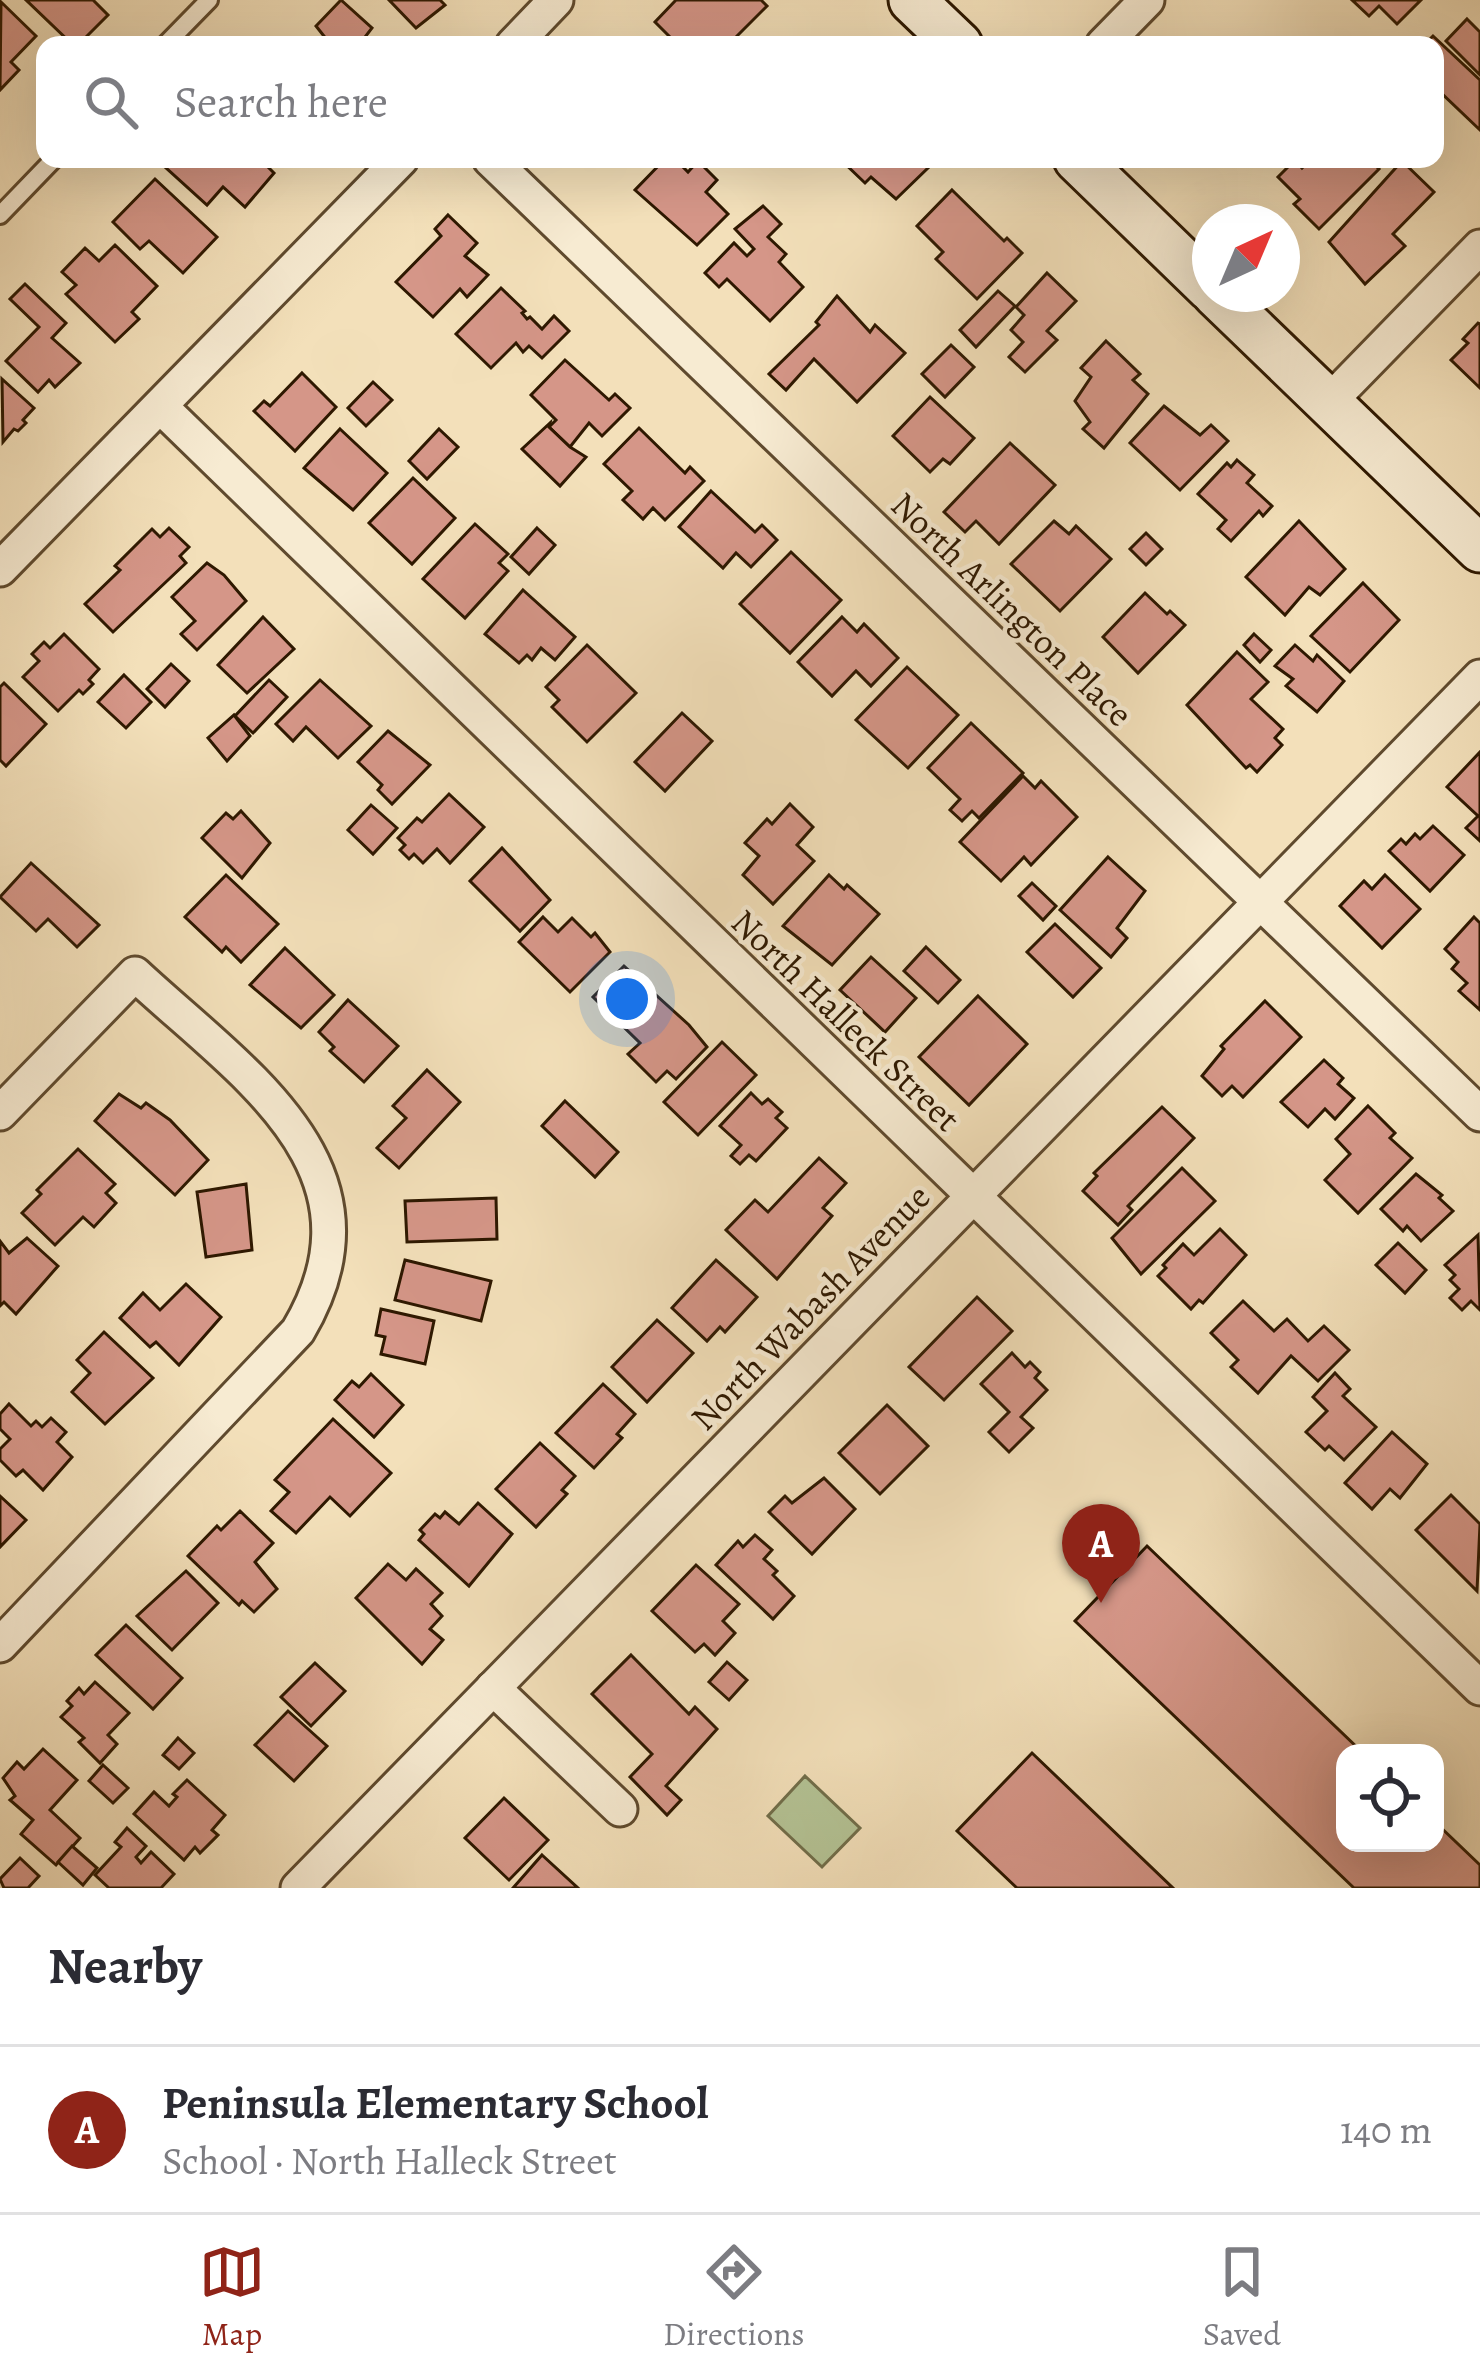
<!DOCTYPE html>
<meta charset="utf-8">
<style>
body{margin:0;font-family:Alegreya,serif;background:#f7f7f7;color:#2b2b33}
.controls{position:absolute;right:36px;bottom:36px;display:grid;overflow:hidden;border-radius:24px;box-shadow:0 12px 48px #0002}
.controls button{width:108px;height:108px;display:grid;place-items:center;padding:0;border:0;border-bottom:3px solid #e1e1e2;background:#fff;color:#2b2b33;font:60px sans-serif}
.compass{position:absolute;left:1192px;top:204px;width:108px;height:108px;border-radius:50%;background:#fff;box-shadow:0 12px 48px #0002;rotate:44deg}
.you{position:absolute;left:627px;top:999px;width:42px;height:42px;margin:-30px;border:9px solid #fff;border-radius:50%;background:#1a73e8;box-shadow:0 0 0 18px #1a73e833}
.badge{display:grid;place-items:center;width:78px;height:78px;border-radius:50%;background:#8f2418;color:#fff;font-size:39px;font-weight:700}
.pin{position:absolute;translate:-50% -99px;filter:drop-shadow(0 3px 6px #0008)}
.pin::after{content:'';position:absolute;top:63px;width:42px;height:36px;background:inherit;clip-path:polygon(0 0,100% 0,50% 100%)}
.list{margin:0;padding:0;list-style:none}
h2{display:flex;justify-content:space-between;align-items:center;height:156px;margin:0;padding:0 48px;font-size:51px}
h2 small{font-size:39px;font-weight:400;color:#7c7c81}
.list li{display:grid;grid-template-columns:78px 1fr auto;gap:36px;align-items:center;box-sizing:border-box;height:168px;padding:0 48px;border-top:3px solid #e1e1e2}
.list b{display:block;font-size:45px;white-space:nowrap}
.list p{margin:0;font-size:39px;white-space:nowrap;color:#7c7c81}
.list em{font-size:39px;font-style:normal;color:#7c7c81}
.icon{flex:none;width:66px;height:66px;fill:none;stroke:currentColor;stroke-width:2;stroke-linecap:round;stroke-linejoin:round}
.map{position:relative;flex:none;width:1480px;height:1888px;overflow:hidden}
.search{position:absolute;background:#fff;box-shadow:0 12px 48px #0002;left:36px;right:36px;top:36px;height:132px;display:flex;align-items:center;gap:30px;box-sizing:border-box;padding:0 42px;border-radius:24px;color:#7c7c81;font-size:45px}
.sheet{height:324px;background:#fff}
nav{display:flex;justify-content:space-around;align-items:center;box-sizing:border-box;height:168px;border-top:3px solid #e1e1e2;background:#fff;font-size:33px;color:#7c7c81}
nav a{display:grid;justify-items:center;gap:6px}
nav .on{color:#8f2418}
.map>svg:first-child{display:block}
</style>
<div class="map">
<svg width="1480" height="1888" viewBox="0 0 1480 1888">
<rect width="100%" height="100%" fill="#f3e0ba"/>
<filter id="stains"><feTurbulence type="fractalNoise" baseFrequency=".00167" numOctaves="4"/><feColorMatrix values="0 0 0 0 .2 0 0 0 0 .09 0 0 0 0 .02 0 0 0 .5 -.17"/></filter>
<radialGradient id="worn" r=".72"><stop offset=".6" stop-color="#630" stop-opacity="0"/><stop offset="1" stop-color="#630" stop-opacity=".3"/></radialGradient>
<polygon fill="#b4c395" stroke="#716e4a" stroke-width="3" points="805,1776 860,1828 822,1867 768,1816"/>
<g fill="#d59688" stroke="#2e1800" stroke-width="3">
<polygon points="26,0 93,0 108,15 78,45 73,45"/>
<polygon points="341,0 372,28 359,45 331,45 316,26"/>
<polygon points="389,0 440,0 445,5 416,28"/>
<polygon points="676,0 761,0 767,6 728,45 678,45 655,22"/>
<polygon points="1352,0 1421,0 1397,24 1379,6 1369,16"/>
<polygon points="1,2 36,36 11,62 19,70 0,90"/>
<polygon points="1467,19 1480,32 1480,75 1446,41"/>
<polygon points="1433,36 1480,80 1480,130 1435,87 1435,45 1424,45"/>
<polygon points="170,159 202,159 206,163 211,159 260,159 274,173 245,207 223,187 207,205 164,166"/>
<polygon points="665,159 675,159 688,172 698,161 717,180 706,192 728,214 697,245 635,190"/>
<polygon points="840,159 923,159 930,166 896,199 871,177 865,183"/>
<polygon points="1311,159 1369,159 1379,169 1319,229 1294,204 1300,199 1278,177 1295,160 1302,168"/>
<polygon points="1402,161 1434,192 1393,234 1405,246 1365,284 1329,242"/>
<polygon points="155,179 217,237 183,273 149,241 140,249 113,222"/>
<polygon points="952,190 1004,241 1007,238 1022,253 977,299 936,259 943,252 917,226"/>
<polygon points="763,206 781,224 768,237 786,254 779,262 803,287 770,321 727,279 719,287 705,273 734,243 747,256 754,249 735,229"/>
<polygon points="448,215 477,243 465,256 488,275 467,297 460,289 433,317 396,282 441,236 435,229"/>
<polygon points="115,245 157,286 132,312 139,319 115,342 66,294 76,285 62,272 85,248 99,261"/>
<polygon points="1047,273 1076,301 1047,331 1057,340 1025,372 1009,357 1023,342 1011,330 1024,315 1016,307"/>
<polygon points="25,284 66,323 52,338 80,363 55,387 49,380 38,392 6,361 39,327 10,299"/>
<polygon points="501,288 525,311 522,313 527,319 530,317 542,329 554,316 569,331 542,358 529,346 523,352 516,343 491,368 456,334"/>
<polygon points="998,291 1015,306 976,347 960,330"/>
<polygon points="837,296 870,332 875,325 905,353 857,402 814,359 786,390 769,374 819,325 816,322"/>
<polygon points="1478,323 1480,324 1480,388 1451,360 1468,343 1463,339"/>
<polygon points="1106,341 1140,374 1133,380 1148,394 1104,448 1083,429 1090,422 1075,401 1091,377 1081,368"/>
<polygon points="951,345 974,367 945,397 922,374"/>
<polygon points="565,360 609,400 615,394 630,408 602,436 589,423 570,447 549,427 556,420 531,395"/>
<polygon points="302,373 336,407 295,451 254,411 264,401 270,406"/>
<polygon points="2,379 34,408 23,420 26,423 18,431 14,429 3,442"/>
<polygon points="373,382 392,400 366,426 348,408"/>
<polygon points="930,397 974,438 950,464 943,459 930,472 893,436"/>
<polygon points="1164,406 1200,435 1211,425 1228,441 1180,490 1130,443"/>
<polygon points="550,423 549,427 570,447 586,457 560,486 522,449"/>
<polygon points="639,428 685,473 690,467 704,481 665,520 653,508 643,519 623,500 632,491 604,464"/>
<polygon points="340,429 387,473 353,510 304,468"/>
<polygon points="439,429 458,447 427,479 409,461"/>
<polygon points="1010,443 1055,485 999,544 976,521 965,532 944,512"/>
<polygon points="1237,460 1254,475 1247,483 1272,506 1263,516 1259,511 1231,541 1218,529 1226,520 1198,494 1227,463 1231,467"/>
<polygon points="413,478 455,518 412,564 369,523"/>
<polygon points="711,491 755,532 762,525 777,540 751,567 736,553 723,568 679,527"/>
<polygon points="1054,521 1069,534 1076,526 1111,559 1060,611 1011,564"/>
<polygon points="1299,521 1345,569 1320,595 1309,587 1285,615 1246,577"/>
<polygon points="475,524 508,554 499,563 508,571 465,618 423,579"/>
<polygon points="169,528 189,547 180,556 186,563 113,632 85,604 120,570 115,566 152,529 160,537"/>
<polygon points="537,528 555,545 529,574 511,557"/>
<polygon points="1146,533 1162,549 1146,565 1130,549"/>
<polygon points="791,552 841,600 790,653 740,604"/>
<polygon points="207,563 224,575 246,601 197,650 181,634 195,621 172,597"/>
<polygon points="1363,583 1399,620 1350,672 1311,636"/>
<polygon points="523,590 575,637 555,660 541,648 532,660 527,655 519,663 485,634"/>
<polygon points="1145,593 1167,614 1170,611 1185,625 1138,673 1103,637"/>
<polygon points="263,617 294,649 247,693 218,665"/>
<polygon points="842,617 857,632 864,624 898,658 871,686 856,671 832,696 798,662"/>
<polygon points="64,634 99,669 89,680 93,684 83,694 79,690 58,711 23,677 39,661 32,654 44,642 50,648"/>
<polygon points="1254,634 1271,650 1260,662 1244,645"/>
<polygon points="587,645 636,693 587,742 552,707 559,700 546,687"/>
<polygon points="1295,645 1313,661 1317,655 1344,681 1317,712 1286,686 1293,679 1275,666"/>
<polygon points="1237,652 1268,682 1251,699 1283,729 1275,738 1282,745 1257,772 1250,765 1246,768 1187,705"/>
<polygon points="171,664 189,681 165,707 147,689"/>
<polygon points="907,667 958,715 908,768 856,720"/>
<polygon points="124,675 151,702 126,728 98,702"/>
<polygon points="269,680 287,697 253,733 235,716"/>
<polygon points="320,680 371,726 338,758 306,727 293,741 276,724"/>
<polygon points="4,683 46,724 6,766 0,760 0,687"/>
<polygon points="682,713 712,741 665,791 635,762"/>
<polygon points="234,715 250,736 227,761 208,738"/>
<polygon points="971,723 1023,773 979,818 972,811 962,821 950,810 960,799 928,768"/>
<polygon points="388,731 430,765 392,804 378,790 382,785 358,762"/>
<polygon points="1480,752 1480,841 1466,828 1478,816 1447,787"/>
<polygon points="1023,776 1035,788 1041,781 1077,817 1031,865 1024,857 1001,881 960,842"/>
<polygon points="449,794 484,827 450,863 437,849 423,863 414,854 409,859 400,850 405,845 398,838 417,818 422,822"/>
<polygon points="790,804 813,827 797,845 814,861 773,904 743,875 759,856 745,843 767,819 772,824"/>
<polygon points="371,805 397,828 373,854 348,830"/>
<polygon points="241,811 270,843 242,878 202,838 226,813 233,819"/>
<polygon points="1433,826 1464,855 1430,891 1389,851 1401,839 1406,844 1415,834 1420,839"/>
<polygon points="502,848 550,900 520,931 470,881"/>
<polygon points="1108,857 1145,891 1117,928 1127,938 1111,957 1060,910"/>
<polygon points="31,863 99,925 77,947 48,919 36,931 0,897"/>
<polygon points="226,875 278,924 241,962 226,947 222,952 185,917"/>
<polygon points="829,875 844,889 847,885 879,914 832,965 783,926"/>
<polygon points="1385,875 1420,909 1382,948 1340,906 1364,881 1372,889"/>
<polygon points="1032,883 1056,906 1043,920 1019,896"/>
<polygon points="543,917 558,932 572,918 591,937 595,933 610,952 570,992 519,942"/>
<polygon points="1474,917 1480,923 1480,1010 1459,991 1467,983 1452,969 1458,962 1445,949"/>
<polygon points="1055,924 1101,968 1073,997 1027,952"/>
<polygon points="926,947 960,980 938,1003 904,971"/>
<polygon points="285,948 334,995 301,1028 250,985"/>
<polygon points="871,957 916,998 885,1032 840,990"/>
<polygon points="624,966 689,1025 707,1047 676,1079 667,1071 656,1082 628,1054 640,1043 593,997"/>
<polygon points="978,996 1027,1044 969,1105 919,1057"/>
<polygon points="348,1000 398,1046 364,1082 330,1051 334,1047 319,1032"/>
<polygon points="1265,1001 1301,1037 1243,1097 1232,1086 1222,1096 1202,1076 1224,1049 1221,1046"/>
<polygon points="722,1042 756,1075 698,1135 664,1102"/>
<polygon points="1324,1060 1343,1078 1338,1084 1354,1098 1335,1119 1325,1109 1308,1127 1281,1102"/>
<polygon points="427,1070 460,1102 399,1168 377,1148 406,1118 393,1106"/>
<polygon points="751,1093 762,1104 768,1099 782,1112 776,1118 787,1128 756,1161 749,1155 740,1164 731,1156 741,1145 720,1126"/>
<polygon points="119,1094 141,1108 146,1103 170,1120 208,1160 175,1195 95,1121"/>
<polygon points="565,1101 618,1152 595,1177 542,1126"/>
<polygon points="1368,1106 1395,1133 1390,1138 1412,1158 1358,1213 1325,1180 1350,1154 1336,1139"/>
<polygon points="1162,1107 1194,1138 1128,1206 1132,1210 1118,1225 1083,1191 1097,1176 1094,1173"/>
<polygon points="78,1149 115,1184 106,1193 116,1203 94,1227 83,1217 55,1245 22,1213 41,1194 37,1190"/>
<polygon points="819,1158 846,1183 823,1208 832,1216 777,1279 726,1230 755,1200 768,1212"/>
<polygon points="1182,1168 1215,1201 1141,1274 1112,1238"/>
<polygon points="1416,1174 1442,1195 1439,1198 1453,1211 1421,1241 1407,1226 1403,1231 1381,1209"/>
<polygon points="246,1184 252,1250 206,1257 197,1192"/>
<polygon points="496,1198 497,1239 407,1242 405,1201"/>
<polygon points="1220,1229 1246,1255 1203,1303 1199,1300 1191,1309 1158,1276 1166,1268 1163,1265 1183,1244 1194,1255"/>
<polygon points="1478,1235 1480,1310 1471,1301 1462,1310 1450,1298 1459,1289 1450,1280 1455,1275 1445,1265"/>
<polygon points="27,1238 58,1266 16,1314 4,1302 0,1306 0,1241 9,1253"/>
<polygon points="1398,1243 1426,1270 1405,1293 1376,1265"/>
<polygon points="405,1260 491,1281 481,1321 395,1300"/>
<polygon points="716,1260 757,1297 725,1332 720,1327 707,1341 672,1308"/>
<polygon points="186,1284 221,1317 179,1365 156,1342 150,1347 120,1318 143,1293 160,1310"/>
<polygon points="977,1297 1012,1331 944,1400 909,1367"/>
<polygon points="1243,1301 1274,1331 1287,1319 1308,1341 1324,1326 1349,1350 1318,1381 1291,1356 1258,1393 1231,1367 1238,1360 1211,1333"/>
<polygon points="381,1309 434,1321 425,1364 381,1354 385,1337 376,1335"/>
<polygon points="657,1320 693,1353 647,1402 612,1367"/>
<polygon points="104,1332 153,1378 105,1424 72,1392 90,1373 77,1360"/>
<polygon points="1012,1353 1025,1367 1030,1362 1040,1372 1035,1378 1047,1390 1021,1417 1033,1428 1009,1452 989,1432 1009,1412 981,1384"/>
<polygon points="1335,1373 1350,1389 1343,1396 1376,1427 1344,1460 1329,1446 1325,1450 1306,1432 1327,1411 1313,1397"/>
<polygon points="371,1374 403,1405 374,1437 335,1400 352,1381 359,1387"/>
<polygon points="603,1384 635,1414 617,1434 622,1438 594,1468 556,1433"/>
<polygon points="9,1404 31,1426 36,1421 42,1427 51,1418 66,1432 57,1442 72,1457 43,1490 23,1470 16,1476 0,1460 0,1449 10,1439 0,1429 0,1414"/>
<polygon points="887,1405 928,1446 880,1494 839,1453"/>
<polygon points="333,1419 391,1473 350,1516 330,1497 296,1533 271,1511 289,1492 275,1480"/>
<polygon points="1392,1432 1427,1464 1400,1498 1390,1489 1372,1509 1345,1483"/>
<polygon points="540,1443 575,1476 562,1490 567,1494 536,1527 496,1489"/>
<polygon points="824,1478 855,1509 812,1554 769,1512 785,1496 792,1503"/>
<polygon points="1451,1495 1480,1524 1477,1591 1416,1530"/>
<polygon points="0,1496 26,1520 0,1547"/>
<polygon points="478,1503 512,1534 469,1586 419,1540 424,1534 420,1530 435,1514 440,1518 445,1512 459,1524"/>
<polygon points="240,1511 273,1543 255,1562 277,1589 254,1612 242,1601 239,1605 188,1556 217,1526 221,1530"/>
<polygon points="755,1535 772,1550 764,1559 777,1571 773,1575 794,1596 773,1619 716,1565 738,1541 743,1547"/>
<polygon points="1147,1546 1363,1753 1345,1753 1345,1843 1435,1843 1435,1822 1480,1865 1480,1888 1354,1888 1075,1621"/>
<polygon points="388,1564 406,1580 416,1569 442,1593 431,1604 442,1616 430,1629 443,1640 422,1664 356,1598"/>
<polygon points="696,1565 739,1604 723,1621 735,1633 715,1655 704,1644 695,1652 652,1611"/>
<polygon points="186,1571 218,1603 172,1650 137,1616"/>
<polygon points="126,1625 182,1678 153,1709 96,1655"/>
<polygon points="631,1655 689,1714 695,1707 717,1729 666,1786 681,1800 667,1815 630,1777 652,1754 592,1694"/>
<polygon points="727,1662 747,1680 729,1700 709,1682"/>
<polygon points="315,1663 345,1691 311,1726 281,1697"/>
<polygon points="95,1682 129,1713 108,1735 117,1744 100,1763 79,1742 84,1738 61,1717 72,1706 67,1701 79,1688 84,1694"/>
<polygon points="288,1711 327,1746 294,1781 255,1745"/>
<polygon points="178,1738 194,1753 179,1769 163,1755"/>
<polygon points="43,1749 77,1780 50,1810 80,1838 56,1865 21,1834 33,1820 10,1800 15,1796 3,1778 17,1762 24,1769"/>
<polygon points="1032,1753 1173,1888 1017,1888 957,1831"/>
<polygon points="103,1765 128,1788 113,1803 89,1781"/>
<polygon points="187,1780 225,1815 212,1830 218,1835 200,1853 195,1847 184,1860 134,1814 154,1792 169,1806 177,1797 173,1794"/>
<polygon points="504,1798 548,1840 509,1880 465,1838"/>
<polygon points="127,1828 146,1846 136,1857 141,1863 151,1852 174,1874 161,1888 109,1888 95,1875 121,1847 115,1842"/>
<polygon points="72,1846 97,1868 83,1885 58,1862"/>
<polygon points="542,1855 578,1888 513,1888"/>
<polygon points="20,1858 39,1876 28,1888 4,1888 0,1879"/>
</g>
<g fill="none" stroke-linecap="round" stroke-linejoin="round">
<defs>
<g id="lane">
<polyline points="165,45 209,0"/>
<polyline points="0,215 54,159"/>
</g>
<g id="street">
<polyline points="513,45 556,0"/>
<polyline points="1103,45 1147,0"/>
<polyline points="490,159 1480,1114"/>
<polyline points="1328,403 1480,247"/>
<polyline points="160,406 1480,1688"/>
<polyline points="0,569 401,159"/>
<path d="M0,1113L135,974C241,1073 395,1168 298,1331L0,1645"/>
<polyline points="493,1688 620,1809"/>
<polyline points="298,1888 1480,677"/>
</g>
<g id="secondary">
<polyline points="912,0 959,45"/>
<polyline points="1077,159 1210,288"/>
<polyline points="1216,294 1480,549"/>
</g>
</defs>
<use href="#lane" stroke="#5f4a2e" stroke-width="22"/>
<use href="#street" stroke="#5f4a2e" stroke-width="39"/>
<use href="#secondary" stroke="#2e1800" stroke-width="51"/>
<use href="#lane" stroke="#f7ebd2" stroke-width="16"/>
<use href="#street" stroke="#f7ebd2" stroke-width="33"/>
<use href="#secondary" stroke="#f7ebd2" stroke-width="45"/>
</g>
<g text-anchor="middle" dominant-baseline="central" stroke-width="9" stroke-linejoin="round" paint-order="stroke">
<g font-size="36" fill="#2e1800" stroke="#f7ebd2">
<text transform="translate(1012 609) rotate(44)">North Arlington Place</text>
<text transform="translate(846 1020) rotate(44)">North Halleck Street</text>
<text transform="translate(810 1307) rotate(-46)">North Wabash Avenue</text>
</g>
</g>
<rect width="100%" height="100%" filter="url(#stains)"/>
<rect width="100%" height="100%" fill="url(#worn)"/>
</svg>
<div class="controls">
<button><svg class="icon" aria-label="locate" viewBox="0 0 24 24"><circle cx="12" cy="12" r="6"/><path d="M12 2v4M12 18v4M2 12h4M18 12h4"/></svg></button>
</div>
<svg class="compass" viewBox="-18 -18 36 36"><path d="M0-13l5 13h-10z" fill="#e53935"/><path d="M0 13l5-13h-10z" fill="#7c7c81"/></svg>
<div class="you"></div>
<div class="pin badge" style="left:1101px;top:1603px">A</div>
<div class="search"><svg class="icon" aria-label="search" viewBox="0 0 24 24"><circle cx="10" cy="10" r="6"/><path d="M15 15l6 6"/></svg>Search here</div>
</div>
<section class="sheet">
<h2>Nearby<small></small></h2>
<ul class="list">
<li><span class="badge">A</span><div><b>Peninsula Elementary School</b><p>School · North Halleck Street</p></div><em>140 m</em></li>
</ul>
</section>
<nav>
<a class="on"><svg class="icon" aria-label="map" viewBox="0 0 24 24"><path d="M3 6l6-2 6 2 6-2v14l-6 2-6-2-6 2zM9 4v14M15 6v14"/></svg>Map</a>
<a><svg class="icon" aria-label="directions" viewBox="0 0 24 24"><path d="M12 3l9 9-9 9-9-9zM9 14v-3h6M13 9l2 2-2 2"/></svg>Directions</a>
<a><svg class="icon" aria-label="saved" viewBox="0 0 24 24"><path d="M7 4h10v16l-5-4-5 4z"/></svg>Saved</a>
</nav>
